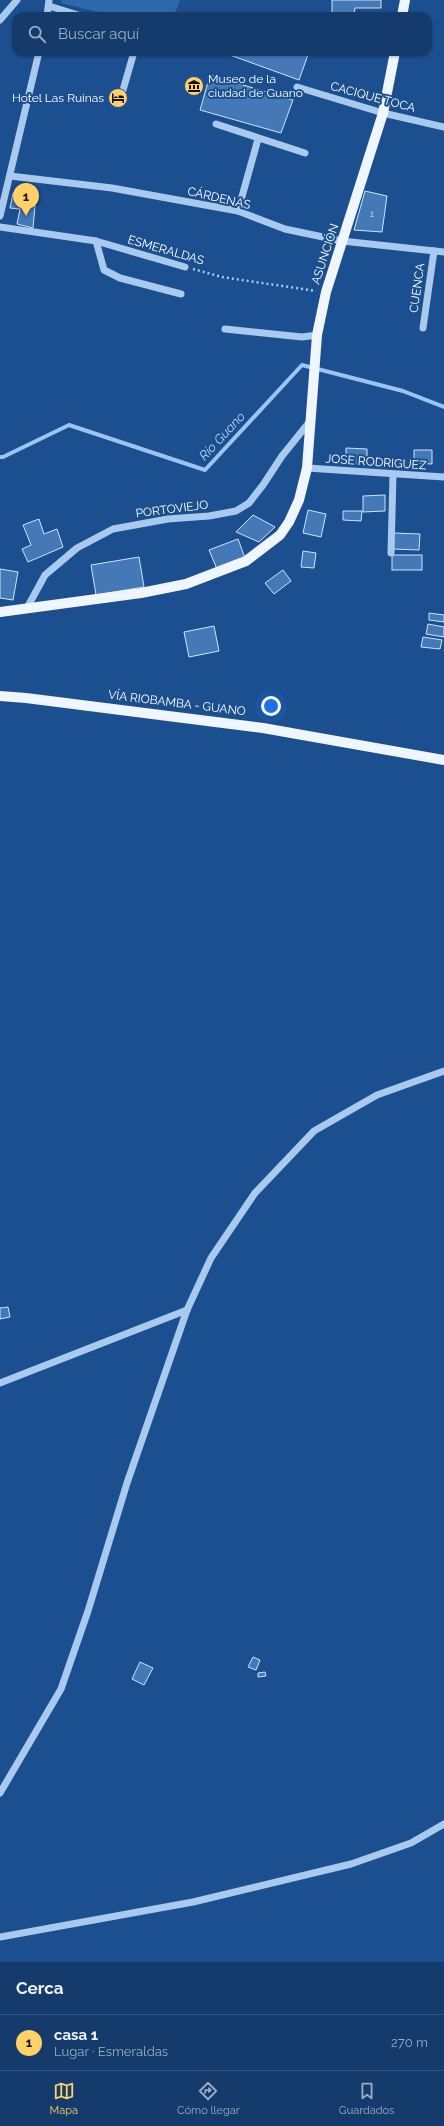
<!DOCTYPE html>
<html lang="es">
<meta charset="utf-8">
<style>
body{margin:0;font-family:Raleway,sans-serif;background:#214673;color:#f1f3f6}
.you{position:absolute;left:271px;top:706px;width:14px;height:14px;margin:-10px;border:3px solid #fff;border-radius:50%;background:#1a73e8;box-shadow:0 0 0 6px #1a73e833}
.badge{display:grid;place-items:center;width:26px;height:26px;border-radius:50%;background:#ffd166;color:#111;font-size:13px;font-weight:700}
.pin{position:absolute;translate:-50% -33px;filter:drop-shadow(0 1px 2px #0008)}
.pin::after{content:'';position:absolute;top:21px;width:14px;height:12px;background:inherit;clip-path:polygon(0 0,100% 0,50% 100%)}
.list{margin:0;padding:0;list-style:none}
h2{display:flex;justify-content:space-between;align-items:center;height:52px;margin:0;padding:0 16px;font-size:17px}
h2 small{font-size:13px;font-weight:400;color:#9dadc1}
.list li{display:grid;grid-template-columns:26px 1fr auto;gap:12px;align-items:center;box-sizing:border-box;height:56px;padding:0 16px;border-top:1px solid #33557e}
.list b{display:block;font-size:15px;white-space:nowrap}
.list p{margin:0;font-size:13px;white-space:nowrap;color:#9dadc1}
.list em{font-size:13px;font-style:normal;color:#9dadc1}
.icon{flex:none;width:22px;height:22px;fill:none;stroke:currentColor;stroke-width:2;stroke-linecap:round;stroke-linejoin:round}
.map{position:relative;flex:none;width:444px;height:1962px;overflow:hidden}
.search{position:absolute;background:#143b6b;box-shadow:0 1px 3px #0004;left:12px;right:12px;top:12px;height:44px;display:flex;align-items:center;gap:10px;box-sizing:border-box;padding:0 14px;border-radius:12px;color:#9dadc1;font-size:15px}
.sheet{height:108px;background:#143b6b}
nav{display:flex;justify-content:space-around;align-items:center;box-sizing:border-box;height:56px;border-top:1px solid #33557e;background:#143b6b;font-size:11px;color:#9dadc1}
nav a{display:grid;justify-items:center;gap:2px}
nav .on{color:#ffd166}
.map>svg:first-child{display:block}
</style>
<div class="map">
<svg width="444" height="1962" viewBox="0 0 444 1962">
<rect width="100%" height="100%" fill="#1b4f8f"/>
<polygon fill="#2e69ad" points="62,0 180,0 174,16 114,16 61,3"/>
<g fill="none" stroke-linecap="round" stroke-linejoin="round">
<polyline stroke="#9cc4f0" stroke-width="4" points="0,457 3,457 69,425 205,470 302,365 403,391 444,407"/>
</g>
<g fill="#4478b7" stroke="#cfe3fa">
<polygon points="332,0 381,0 381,8 355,8 354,15 332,13"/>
<polygon points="231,52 309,52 299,80 230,55"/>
<polygon points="210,75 293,100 281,133 200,110"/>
<polygon points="365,191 387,196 382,232 354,230"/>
<polygon points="13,193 36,195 33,228 17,224 20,209 10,208"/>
<polygon points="346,448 367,449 367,464 346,464"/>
<polygon points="414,450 432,450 432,464 414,463"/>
<polygon points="385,495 385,511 363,512 363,496"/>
<polygon points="308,510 326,514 321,537 303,533"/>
<polygon points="343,511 362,511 361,521 343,520"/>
<polygon points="253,515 275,527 259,542 236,532"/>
<polygon points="39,519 44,534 57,529 63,547 28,562 22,549 31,545 23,525"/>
<polygon points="394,533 420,534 419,550 393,549"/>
<polygon points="238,539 245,558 217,569 209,550"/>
<polygon points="303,551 316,553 314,568 301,567"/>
<rect x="392" y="555" width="30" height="15"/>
<polygon points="139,557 144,587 96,595 91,565"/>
<polygon points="0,569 18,572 13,600 0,598"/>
<polygon points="283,570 291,581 274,594 265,583"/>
<polygon points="429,613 444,615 444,622 429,620"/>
<polygon points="428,624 444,627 444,637 426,634"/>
<polygon points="214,626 219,651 189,657 184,632"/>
<polygon points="423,637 442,640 440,649 421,647"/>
<polygon points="8,1307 10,1317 0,1319 0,1308"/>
<polygon points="253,1657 260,1660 256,1670 248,1667"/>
<polygon points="140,1662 153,1668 144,1685 132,1679"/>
<polygon points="265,1672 266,1676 258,1677 258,1673"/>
</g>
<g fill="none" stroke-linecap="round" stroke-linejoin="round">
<polyline stroke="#a9c9ee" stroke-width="2.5" stroke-dasharray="2 3" stroke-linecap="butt" points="193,269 222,277 316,291"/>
<g stroke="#a9c9ee" stroke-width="7">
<polyline points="49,6 81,16"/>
<polyline points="47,16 49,0"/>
<polyline points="0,20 17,0"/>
<polyline points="297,87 383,113 444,127"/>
<polyline points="121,97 134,52"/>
<polyline points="216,124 305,153"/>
<polyline points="10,176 112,188 238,211 285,229 342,241 444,252"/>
<polyline points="238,211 258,139"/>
<polyline points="0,216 39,52"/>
<polyline points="0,227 96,241 185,267"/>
<polyline points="96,241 104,270 120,278 181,294"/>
<polyline points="423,328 434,251"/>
<polyline points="225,329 302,337 317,335"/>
<polyline points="307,468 444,477"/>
<polyline points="391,553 393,475"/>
<polyline points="27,608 45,575 77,548 113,529 168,519 209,516 236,511 249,503 263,485 282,456 311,420"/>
<polyline points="0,1383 187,1310"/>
<polyline points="0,1793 61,1689 88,1611 127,1483 187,1310 211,1258 255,1193 314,1131 377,1095 444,1071"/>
<polyline points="0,1937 193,1902 351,1864 411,1843 444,1824"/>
</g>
<g stroke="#f0f6ff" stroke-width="10">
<polyline points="402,16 405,0"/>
<polyline points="0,612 141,593 186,584 246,561 280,535 289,522 299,500 307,468 317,335 326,292 383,113 395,52"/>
<polyline points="0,696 26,698 263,728 444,760"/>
</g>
</g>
<defs>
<symbol id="museum-disc" viewBox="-11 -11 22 22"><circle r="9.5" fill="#ffd166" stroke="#1b4f8f"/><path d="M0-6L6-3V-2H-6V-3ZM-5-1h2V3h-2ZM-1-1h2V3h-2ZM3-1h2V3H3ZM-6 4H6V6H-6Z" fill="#111"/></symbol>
<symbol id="hotel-disc" viewBox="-11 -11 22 22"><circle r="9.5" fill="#ffd166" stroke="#1b4f8f"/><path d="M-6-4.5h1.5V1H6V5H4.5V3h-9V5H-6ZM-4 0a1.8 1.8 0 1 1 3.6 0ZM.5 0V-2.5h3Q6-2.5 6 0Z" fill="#111"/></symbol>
</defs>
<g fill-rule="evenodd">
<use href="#museum-disc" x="183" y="75" width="22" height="22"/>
<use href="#hotel-disc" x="107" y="87" width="22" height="22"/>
</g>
<g text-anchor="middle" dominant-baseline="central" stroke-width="4" stroke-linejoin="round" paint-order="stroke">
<g font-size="10" fill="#d0dded">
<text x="372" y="213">1</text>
</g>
<g font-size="12" fill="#fff" stroke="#1b4f8f" text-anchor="start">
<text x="208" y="79">Museo de la<tspan x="208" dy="14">ciudad de Guano</tspan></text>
<text x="104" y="98" text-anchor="end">Hotel Las Ruinas</text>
</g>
<g font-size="12" fill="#fff" stroke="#1b4f8f">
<text transform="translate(373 97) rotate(15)">CACIQUE TOCA</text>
<text transform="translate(219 198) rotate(13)">CÁRDENAS</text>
<text transform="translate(166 250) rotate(16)">ESMERALDAS</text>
<text transform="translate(325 254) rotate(-72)">ASUNCIÓN</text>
<text transform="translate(417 288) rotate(-82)">CUENCA</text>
<text transform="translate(376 462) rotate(4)">JOSE RODRIGUEZ</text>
<text transform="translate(172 509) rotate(-7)">PORTOVIEJO</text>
<text transform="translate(177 703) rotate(7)">VÍA RIOBAMBA - GUANO</text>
</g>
<g font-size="13" font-style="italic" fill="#b5d3f5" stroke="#1b4f8f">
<text transform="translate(222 436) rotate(-47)">Río Guano</text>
</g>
</g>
</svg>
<div class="you"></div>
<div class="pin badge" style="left:26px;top:216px">1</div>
<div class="search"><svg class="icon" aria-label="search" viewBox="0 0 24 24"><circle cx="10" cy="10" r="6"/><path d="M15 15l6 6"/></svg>Buscar aquí</div>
</div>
<section class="sheet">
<h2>Cerca<small></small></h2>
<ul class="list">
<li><span class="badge">1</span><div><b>casa 1</b><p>Lugar · Esmeraldas</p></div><em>270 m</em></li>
</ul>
</section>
<nav>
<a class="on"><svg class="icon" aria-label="map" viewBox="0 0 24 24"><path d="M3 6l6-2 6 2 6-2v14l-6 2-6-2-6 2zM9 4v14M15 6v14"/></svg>Mapa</a>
<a><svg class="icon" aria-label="directions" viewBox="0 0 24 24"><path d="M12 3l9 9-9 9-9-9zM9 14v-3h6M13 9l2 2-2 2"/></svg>Cómo llegar</a>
<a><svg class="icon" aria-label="saved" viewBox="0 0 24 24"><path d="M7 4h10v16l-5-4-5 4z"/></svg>Guardados</a>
</nav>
